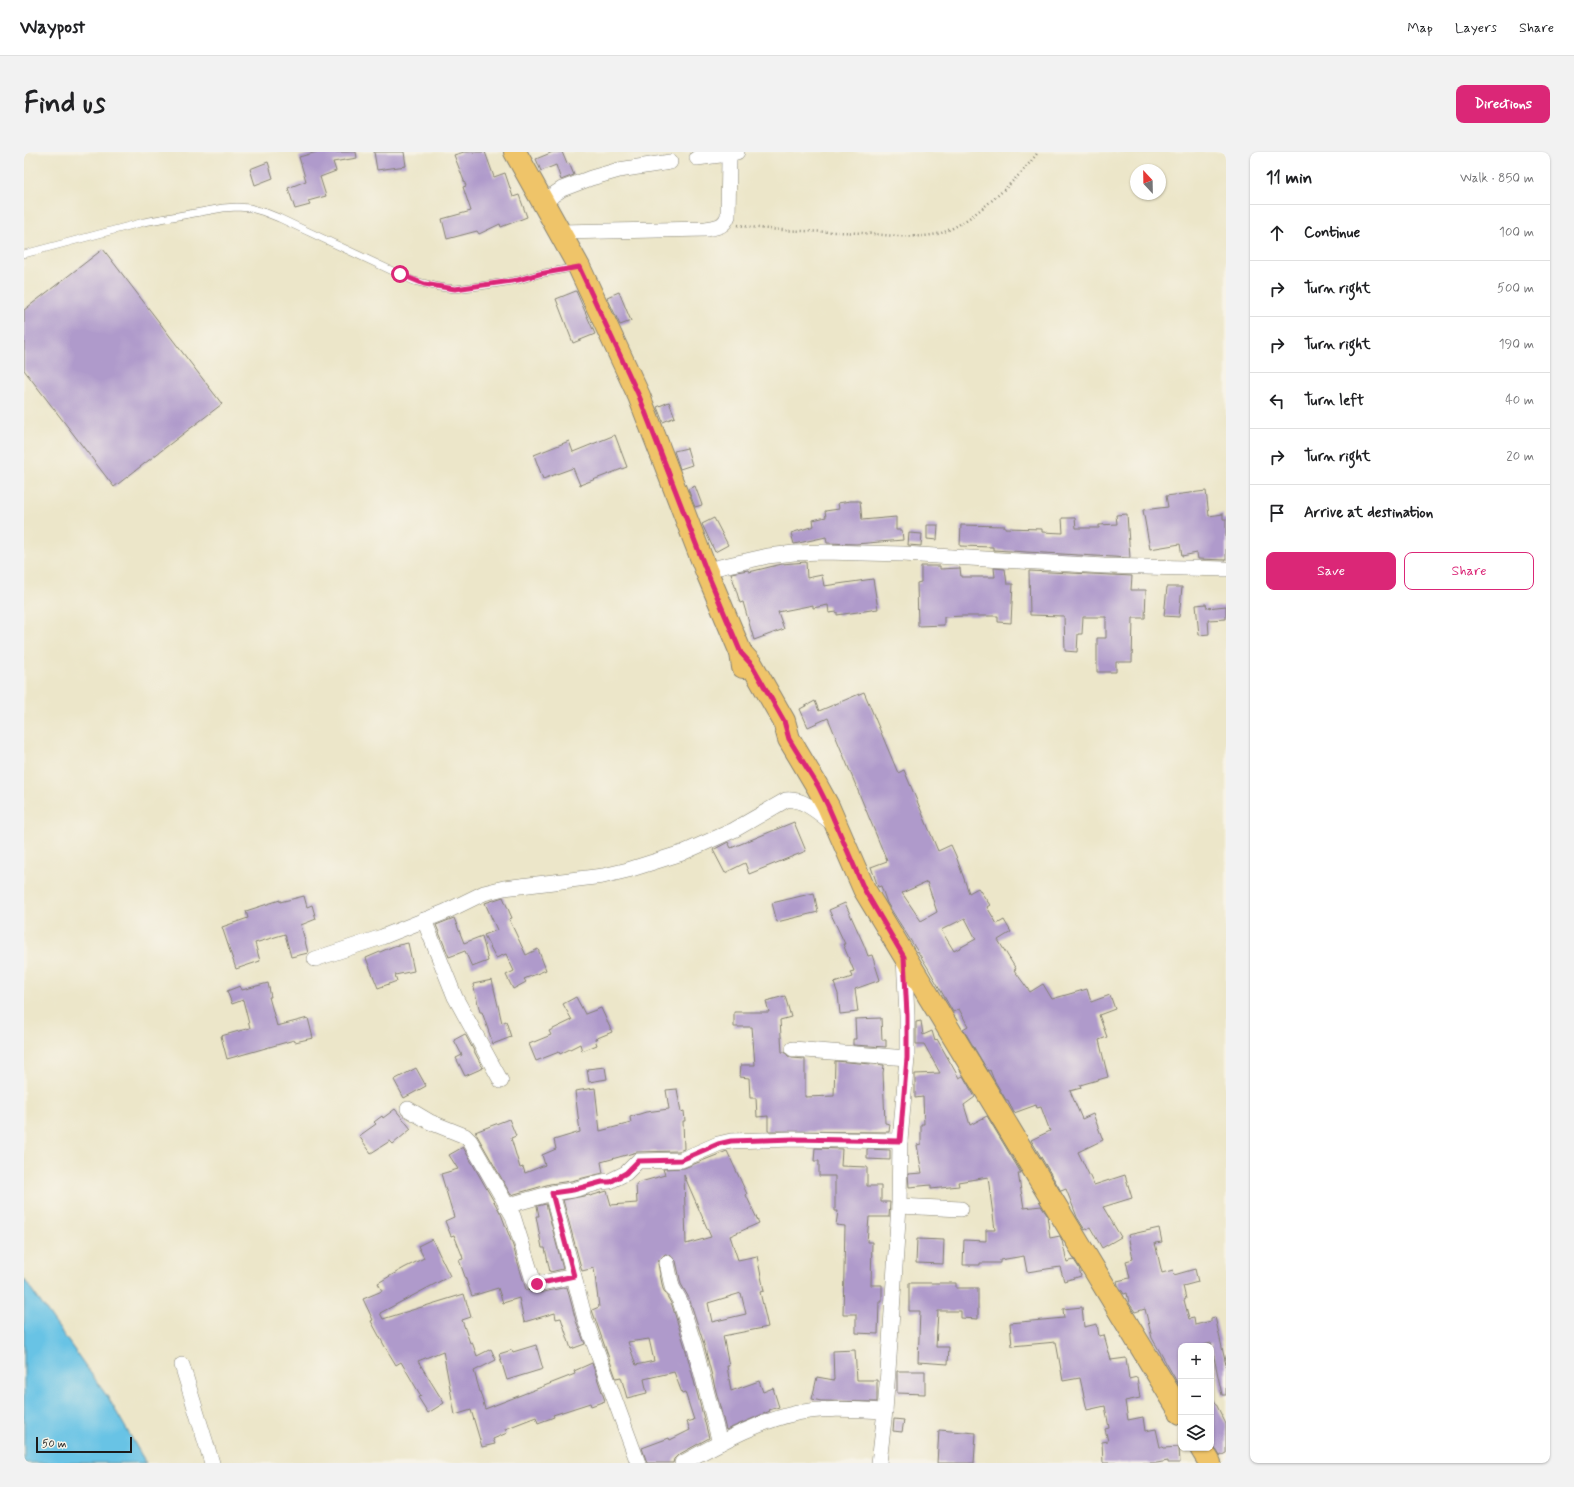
<!DOCTYPE html>
<meta charset="utf-8">
<style>
body{margin:0;font-family:Mynerve,sans-serif;background:#f2f2f2;color:#202124}
.controls{position:absolute;right:12px;bottom:12px;display:grid;overflow:hidden;border-radius:8px;box-shadow:0 1px 3px #0004}
.controls button{width:36px;height:36px;display:grid;place-items:center;padding:0;border:0;border-bottom:1px solid #e0e0e0;background:#fff;color:#202124;font:20px sans-serif}
.compass{position:absolute;left:1106px;top:12px;width:36px;height:36px;border-radius:50%;background:#fff;box-shadow:0 1px 3px #0004;rotate:338deg}
.scale{position:absolute;left:12px;bottom:10px;width:96px;box-sizing:border-box;padding-left:4px;border:2px solid #1c1c1c;border-top:0;font-size:11px;line-height:14px;white-space:nowrap;color:#1c1c1c;-webkit-text-stroke:3px #f7f3e8;paint-order:stroke}
.stop{position:absolute;width:12px;height:12px;margin:-9px;border:3px solid #db2777;border-radius:50%;background:#fff}
.stop.end{background:#db2777;border-color:#fff;box-shadow:0 1px 4px #0008}
.list{margin:0;padding:0;list-style:none}
h2{display:flex;justify-content:space-between;align-items:center;height:52px;margin:0;padding:0 16px;font-size:17px}
h2 small{font-size:13px;font-weight:400;color:#757577}
.list li{display:grid;grid-template-columns:26px 1fr auto;gap:12px;align-items:center;box-sizing:border-box;height:56px;padding:0 16px;border-top:1px solid #e0e0e0}
.list b{display:block;font-size:15px;white-space:nowrap}
.list em{font-size:13px;font-style:normal;color:#757577}
.actions{display:flex;gap:8px;padding:12px 16px}
.actions a{flex:1;padding:9px 0;border:1px solid #db2777;border-radius:8px;text-align:center;font-size:14px;color:#db2777}
.actions .main{background:#db2777;color:#fff}
.icon{flex:none;width:22px;height:22px;fill:none;stroke:currentColor;stroke-width:2;stroke-linecap:round;stroke-linejoin:round}
.map{position:relative;flex:none;width:1202px;height:1311px;overflow:hidden;border-radius:8px}
header{display:flex;align-items:center;gap:24px;box-sizing:border-box;height:56px;padding:0 20px;background:#fff;border-bottom:1px solid #e0e0e0}
header strong{font-size:19px}
nav{display:flex;gap:22px;margin-inline-start:auto;font-size:14px}
.intro{display:flex;align-items:center;justify-content:space-between;box-sizing:border-box;height:96px;padding:0 24px}
h1{margin:0;font-size:28px}
.button{padding:10px 18px;border-radius:8px;background:#db2777;color:#fff;font-size:14px;font-weight:700}
main{display:flex;gap:24px;padding:0 24px}
aside{flex:1;background:#fff;border-radius:8px;box-shadow:0 1px 3px #0004}
.map>svg:first-child{display:block}
</style>
<header>
<strong>Waypost</strong>
<nav><a>Map</a><a>Layers</a><a>Share</a></nav>
</header>
<div class="intro"><h1>Find us</h1><a class="button">Directions</a></div>
<main>
<div class="map">
<svg width="1202" height="1311" viewBox="0 0 1202 1311">
<rect width="100%" height="100%" fill="#f7f3e8"/>
<filter id="ink" filterUnits="userSpaceOnUse"><feTurbulence type="fractalNoise" baseFrequency=".025" numOctaves="2"/><feDisplacementMap in="SourceGraphic" scale="8" xChannelSelector="R" yChannelSelector="G"/><feConvolveMatrix kernelMatrix="1 2 1 2 8 2 1 2 1" color-interpolation-filters="sRGB"/></filter>
<filter id="wash" filterUnits="userSpaceOnUse"><feTurbulence type="fractalNoise" baseFrequency=".012" numOctaves="4" result="noise"/><feDisplacementMap in="SourceGraphic" scale="16" xChannelSelector="R" yChannelSelector="G"/><feGaussianBlur stdDeviation="0.9" result="paint"/><feColorMatrix in="noise" values="0 0 0 0 0 0 0 0 0 0 0 0 0 0 0 0 0 1.4 0 .05"/><feComposite in="paint" operator="in"/></filter>
<g filter="url(#wash)">
<rect width="100%" height="100%" fill="#ece6c9"/>
<polygon fill="#67c3e5" stroke="#427080" points="0,1127 85,1247 122,1311 0,1311"/>
<g id="blocks">
<g fill="#af9acb" fill-rule="evenodd">
<polygon points="293,0 332,0 333,6 309,10 312,19 296,25 302,44 284,49 286,53 271,57 264,36 282,29 275,5"/>
<polygon points="350,0 380,0 382,14 353,18"/>
<polygon points="440,0 461,0 470,25 481,21 489,45 495,43 503,65 477,75 476,72 455,82 453,79 423,87 418,67 447,59 439,35 442,34 430,3"/>
<polygon points="529,0 538,0 543,12 545,11 550,23 537,28 532,13 517,19 512,7"/>
<polygon points="244,10 249,26 231,33 226,17"/>
<polygon points="79,97 198,252 90,335 0,218 0,158"/>
<polygon points="552,139 571,182 549,191 532,147"/>
<polygon points="595,140 607,169 596,173 583,145"/>
<polygon points="645,250 651,265 639,270 633,255"/>
<polygon points="591,283 603,315 556,333 549,316 519,327 510,303 545,289 549,300"/>
<polygon points="663,296 668,313 656,317 650,299"/>
<polygon points="671,334 678,353 671,355 664,337"/>
<polygon points="1182,339 1185,364 1199,362 1199,367 1202,367 1202,408 1174,407 1173,401 1158,404 1156,392 1126,397 1119,358 1144,355 1142,344"/>
<polygon points="826,349 836,349 838,368 872,365 872,378 878,378 879,388 832,392 803,391 802,385 770,392 767,381 790,374 789,368 802,365 801,359 815,357 814,351"/>
<polygon points="1103,362 1106,406 969,398 969,395 936,394 937,373 981,374 981,376 1018,377 1018,380 1039,381 1038,366 1051,366 1052,376 1075,376 1075,373 1093,372 1092,363"/>
<polygon points="690,366 704,393 691,400 678,372"/>
<polygon points="903,373 914,373 913,388 903,387"/>
<polygon points="885,381 898,382 897,394 884,393"/>
<polygon points="782,410 783,426 798,423 800,434 849,427 854,457 813,463 813,460 805,461 804,453 789,456 789,453 754,460 760,477 730,488 719,450 716,451 707,421 724,418 725,420 758,412"/>
<polygon points="897,414 916,414 916,417 936,416 937,425 971,425 970,416 981,417 983,432 989,432 987,471 974,470 974,464 939,464 920,465 920,473 894,474 893,431 897,430"/>
<polygon points="1005,419 1108,424 1107,438 1122,438 1121,466 1109,466 1108,510 1092,510 1092,520 1073,520 1073,486 1082,486 1082,465 1059,465 1058,482 1054,482 1053,500 1041,499 1040,464 1006,463"/>
<polygon points="1143,435 1158,435 1155,465 1140,464"/>
<polygon points="1182,452 1183,456 1202,454 1202,467 1184,468 1185,482 1175,483 1172,453"/>
<path d="M840,540L874,621L880,618L914,699L927,693L932,704L945,741L954,736L966,753L963,755L973,772L980,768L987,780L974,788L992,817L990,818L1006,840L1019,832L1028,847L1063,837L1067,850L1086,843L1091,857L1075,863L1083,885L1075,888L1084,925L1056,933L1057,936L1046,939L1058,967L1069,962L1079,988L1054,1000L1070,1033L1101,1023L1108,1046L1079,1055L1097,1085L1078,1096L1066,1075L1061,1078L1053,1065L1042,1037L1037,1039L1007,988L1026,979L1017,955L1013,956L1012,953L990,961L984,948H982L969,926L966,918L964,919L939,877L944,874L935,857L929,860L904,816L863,751L857,734L854,735L847,715L863,709L804,566L784,575L776,557L791,549L795,559ZM903,730L913,760L897,769L878,741ZM941,766L952,787L930,799L917,778Z"/>
<polygon points="770,670 782,699 725,722 721,711 701,721 689,698 704,690 707,696"/>
<polygon points="790,741 794,760 753,770 748,751"/>
<polygon points="280,744 283,755 288,753 292,767 277,773 284,801 267,805 261,782 231,791 236,809 212,817 198,775 224,766 222,759 256,748 256,750"/>
<polygon points="479,745 488,766 485,767 502,803 514,797 522,818 500,827 502,830 489,837 482,823 490,819 482,802 472,806 460,783 473,778 461,751"/>
<polygon points="821,751 840,793 844,804 848,803 856,828 831,837 834,860 816,862 814,842 810,831 828,825 826,820 830,819 819,792 821,792 805,758"/>
<polygon points="430,766 440,791 458,784 464,809 448,815 441,799 425,805 412,773"/>
<polygon points="384,791 390,819 371,823 373,829 354,836 342,806 370,794"/>
<polygon points="468,828 478,871 482,869 487,885 469,892 458,860 456,860 449,832"/>
<polygon points="244,831 247,845 245,845 253,874 284,866 289,886 271,890 270,888 203,907 197,884 226,876 219,848 208,852 203,839 216,834 218,838"/>
<polygon points="761,844 767,865 756,868 758,900 761,900 764,904 768,906 781,907 781,945 810,944 811,909 860,913 859,921 861,971 866,972 865,980 744,979 744,964 733,965 732,946 726,946 725,926 716,925 717,913 731,913 728,875 710,875 710,860 745,860 742,849"/>
<polygon points="552,845 561,862 577,856 588,880 571,887 573,893 558,899 556,892 536,902 535,900 512,909 505,892 527,883 525,879 548,868 539,852"/>
<polygon points="857,866 858,888 862,888 862,895 829,893 829,887 832,887 831,867"/>
<polygon points="897,869 899,883 908,879 911,889 913,887 935,926 939,924 951,945 940,953 946,973 963,964 997,1021 994,1021 1000,1056 1017,1054 1023,1063 1026,1086 1036,1084 1038,1089 1043,1110 1050,1108 1055,1116 1057,1124 1040,1129 1036,1115 1003,1120 1000,1104 976,1108 976,1111 956,1111 956,1113 939,1113 940,1088 962,1089 962,1078 971,1078 964,1025 934,1030 935,1034 907,1037 907,1033 885,1035 884,1022 898,1021 893,993 897,992 897,972 900,972 899,945 891,946 891,922 916,921 900,892 892,892 892,870"/>
<polygon points="441,882 459,916 441,924 432,906 438,903 430,888"/>
<polygon points="581,915 583,927 565,930 563,917"/>
<polygon points="392,916 402,934 380,946 370,928"/>
<polygon points="571,936 576,979 607,971 606,965 622,960 645,957 642,938 653,937 657,960 660,959 661,969 659,969 660,997 655,999 613,1000 577,1010 579,1021 547,1029 526,1032 487,1043 451,980 485,967 492,984 487,986 496,1016 499,1015 501,1021 521,1013 518,1003 532,997 530,988 556,980 551,939"/>
<polygon points="371,957 387,977 369,992 366,989 347,1001 335,984 352,972 350,970 358,964 359,966"/>
<polygon points="439,995 477,1062 489,1094 502,1138 504,1138 506,1140 515,1141 543,1135 552,1169 561,1192 547,1197 537,1166 532,1167 531,1161 500,1170 495,1146 479,1151 474,1136 448,1144 435,1108 439,1107 438,1103 430,1083 427,1084 421,1069 430,1065 417,1022 434,1017 425,1003"/>
<polygon points="791,996 818,997 817,1014 843,1015 843,1034 857,1034 857,1050 866,1050 865,1065 845,1065 843,1090 848,1090 847,1133 858,1133 858,1150 855,1150 854,1182 832,1181 832,1162 819,1162 821,1074 812,1073 814,1059 811,1059 811,1024 795,1024 795,1009 790,1009"/>
<polygon points="843,997 866,998 866,1008 843,1007"/>
<path d="M703,999L723,1042L722,1043L735,1071L706,1084L714,1108L733,1104L740,1139L736,1140L744,1175L699,1184L705,1214H703L707,1239L735,1229L739,1240L749,1236L755,1255L745,1258L746,1259L702,1278L679,1189L665,1146L657,1132L652,1109L646,1103L641,1102L635,1108L634,1112L639,1137L648,1153L661,1195L685,1286L654,1303L650,1307L649,1311H623L618,1296L645,1286L646,1288L666,1278L663,1270L670,1268L661,1240L658,1241L650,1220L620,1227L623,1241L603,1246L597,1225L592,1226L568,1158L575,1155L570,1116L558,1119L539,1048L565,1043L566,1044L583,1039L587,1053L613,1051L612,1032L613,1031L641,1023L639,1017L660,1016ZM660,1023L687,1085L662,1092ZM717,1141L722,1162L688,1170L684,1151ZM625,1187L630,1209L612,1213L604,1190Z"/>
<polygon points="522,1052 539,1117 526,1120 521,1096 518,1096 512,1064 515,1064 513,1054"/>
<polygon points="1135,1076 1138,1090 1131,1091 1138,1121 1149,1118 1150,1123 1171,1117 1174,1130 1159,1134 1162,1147 1160,1148 1165,1167 1170,1166 1171,1173 1187,1169 1187,1166 1191,1165 1202,1213 1202,1243 1198,1243 1187,1191 1176,1194 1157,1194 1157,1237 1128,1186 1121,1157 1111,1160 1105,1151 1103,1141 1100,1142 1094,1133 1093,1129 1106,1126 1102,1109 1109,1107 1104,1083"/>
<polygon points="408,1087 426,1124 356,1161 359,1167 440,1142 447,1165 438,1168 446,1191 448,1190 453,1204 467,1197 472,1208 450,1219 461,1257 551,1222 550,1219 568,1211 581,1249 567,1254 566,1251 529,1263 530,1265 514,1271 512,1265 481,1277 483,1281 469,1287 471,1292 458,1295 447,1258 431,1263 419,1199 394,1209 420,1251 404,1261 394,1245 397,1244 377,1210 372,1213 360,1193 347,1169 349,1168 339,1147 358,1139 354,1131 380,1116 400,1106 394,1094"/>
<polygon points="893,1087 920,1088 919,1112 892,1111"/>
<polygon points="885,1131 932,1131 932,1136 954,1136 954,1167 937,1166 937,1159 914,1159 912,1195 925,1195 924,1212 894,1210 896,1159 885,1159"/>
<polygon points="1058,1155 1060,1175 1073,1172 1075,1184 1080,1183 1087,1208 1102,1206 1105,1227 1113,1225 1116,1246 1101,1249 1104,1268 1119,1265 1121,1279 1132,1277 1136,1295 1139,1295 1140,1296 1155,1295 1156,1311 1144,1311 1144,1309 1133,1311 1079,1311 1078,1290 1084,1289 1081,1277 1085,1276 1081,1254 1063,1258 1056,1226 1039,1229 1032,1190 988,1194 986,1171 1040,1166 1039,1157"/>
<polygon points="512,1193 519,1217 483,1228 475,1202 488,1198 489,1200"/>
<polygon points="831,1198 833,1228 853,1228 853,1250 797,1249 788,1247 793,1225 810,1228 809,1199"/>
<polygon points="873,1219 901,1219 901,1242 873,1241"/>
<polygon points="1187,1242 1202,1272 1202,1301 1196,1304 1187,1289"/>
<polygon points="870,1267 880,1268 878,1280 869,1279"/>
<polygon points="915,1278 952,1281 950,1311 913,1311"/>
</g>
</g>
</g>
<g filter="url(#ink)">
<use href="#blocks" fill-opacity="0" stroke="#848172" stroke-width="1"/>
<g fill="none" stroke-linecap="round" stroke-linejoin="round">
<defs>
<polyline id="lane" points="0,102 120,70 199,56 213,55 226,56 240,60 255,66 390,129 415,135 431,137 456,134 495,128 515,122 553,115"/>
<g id="street">
<polyline points="673,6 704,2"/>
<polyline points="521,52 529,43 538,37 567,26 595,18 646,10"/>
<path d="M536,80L682,77C693,75 700,75 704,64L705,8L704,2L713,0"/>
<polyline points="682,418 744,404 770,401 800,400 879,402 1080,414 1202,417"/>
<polyline points="400,768 431,845 477,929"/>
<path d="M291,807L358,785L421,760L460,741L480,736L579,724L604,718L658,701L710,678L762,648C781,646 798,664 812,674"/>
<polyline points="769,897 883,906"/>
<polyline points="384,957 406,970 441,984 446,989 489,1064 510,1131 513,1132 550,1124"/>
<polyline points="482,1054 528,1041"/>
<polyline points="875,1054 937,1057"/>
<polyline points="643,1111 648,1135 656,1149 670,1192 696,1291"/>
<polyline points="158,1213 188,1311"/>
<polyline points="614,1311 561,1167 528,1041 549,1038 577,1030 586,1029 602,1021 614,1009 657,1008 694,992 707,989 769,987 876,989"/>
<path d="M658,1311C694,1292 732,1270 773,1261C802,1255 832,1258 861,1259"/>
<polyline points="855,1311 861,1259 865,1205 875,1054 876,989 883,906 883,863 880,806"/>
</g>
<g id="primary">
<polyline points="491,0 555,115 615,244 682,418 717,501 719,515"/>
<polyline points="717,501 728,513 760,569 765,587 793,634 804,654 840,737 1157,1261"/>
<polyline points="1177,1296 1186,1311"/>
</g>
</defs>
<use href="#lane" stroke="#848172" stroke-width="8"/>
<use href="#street" stroke="#848172" stroke-width="16"/>
<use href="#primary" stroke="#848172" stroke-width="24"/>
<path stroke="#848172" stroke-width="2.5" stroke-dasharray="1 3" stroke-linecap="butt" d="M714,73C753,80 798,79 838,81C860,83 899,88 920,80C949,69 996,26 1014,0"/>
<use href="#lane" stroke="#fff" stroke-width="7"/>
<use href="#street" stroke="#fff" stroke-width="15"/>
<use href="#primary" stroke="#efc469" stroke-width="22"/>
</g>
</g>
<g fill="none" stroke-linecap="round" stroke-linejoin="round" filter="url(#ink)">
<polyline stroke="#db2777" stroke-width="5" points="376,122 400,132 431,137 494,128 515,122 555,115 615,244 682,418 717,501 728,513 760,569 765,587 794,634 804,654 840,737 880,805 883,863 883,906 876,989 769,987 707,989 694,992 657,1008 614,1009 602,1021 586,1030 578,1030 549,1038 528,1041 550,1124 513,1132"/>
</g>
</svg>
<div class="controls">
<button>+</button>
<button>−</button>
<button><svg class="icon" aria-label="layers" viewBox="0 0 24 24"><path d="M12 4l9 5-9 5-9-5zM3 14l9 5 9-5"/></svg></button>
</div>
<svg class="compass" viewBox="-18 -18 36 36"><path d="M0-13l5 13h-10z" fill="#e53935"/><path d="M0 13l5-13h-10z" fill="#757577"/></svg>
<div class="scale">50 m</div>
<div class="stop" style="left:376px;top:122px"></div>
<div class="stop end" style="left:513px;top:1132px"></div>
</div>
<aside>
<h2>11 min<small>Walk · 850 m</small></h2>
<ul class="list">
<li><svg class="icon" aria-label="ahead" viewBox="0 0 24 24"><path d="M12 20V5M6 11l6-6 6 6"/></svg><div><b>Continue</b></div><em>100 m</em></li>
<li><svg class="icon" aria-label="right" viewBox="0 0 24 24"><path d="M7 20v-9h11M14 6l5 5-5 5"/></svg><div><b>Turn right</b></div><em>500 m</em></li>
<li><svg class="icon" aria-label="right" viewBox="0 0 24 24"><path d="M7 20v-9h11M14 6l5 5-5 5"/></svg><div><b>Turn right</b></div><em>190 m</em></li>
<li><svg class="icon" aria-label="left" viewBox="0 0 24 24"><path d="M17 20v-9H6M10 6l-5 5 5 5"/></svg><div><b>Turn left</b></div><em>40 m</em></li>
<li><svg class="icon" aria-label="right" viewBox="0 0 24 24"><path d="M7 20v-9h11M14 6l5 5-5 5"/></svg><div><b>Turn right</b></div><em>20 m</em></li>
<li><svg class="icon" aria-label="arrive" viewBox="0 0 24 24"><path d="M6 21V4h12l-3 4 3 4H6"/></svg><div><b>Arrive at destination</b></div></li>
</ul>
<div class="actions"><a class="main">Save</a><a>Share</a></div>
</aside>
</main>
